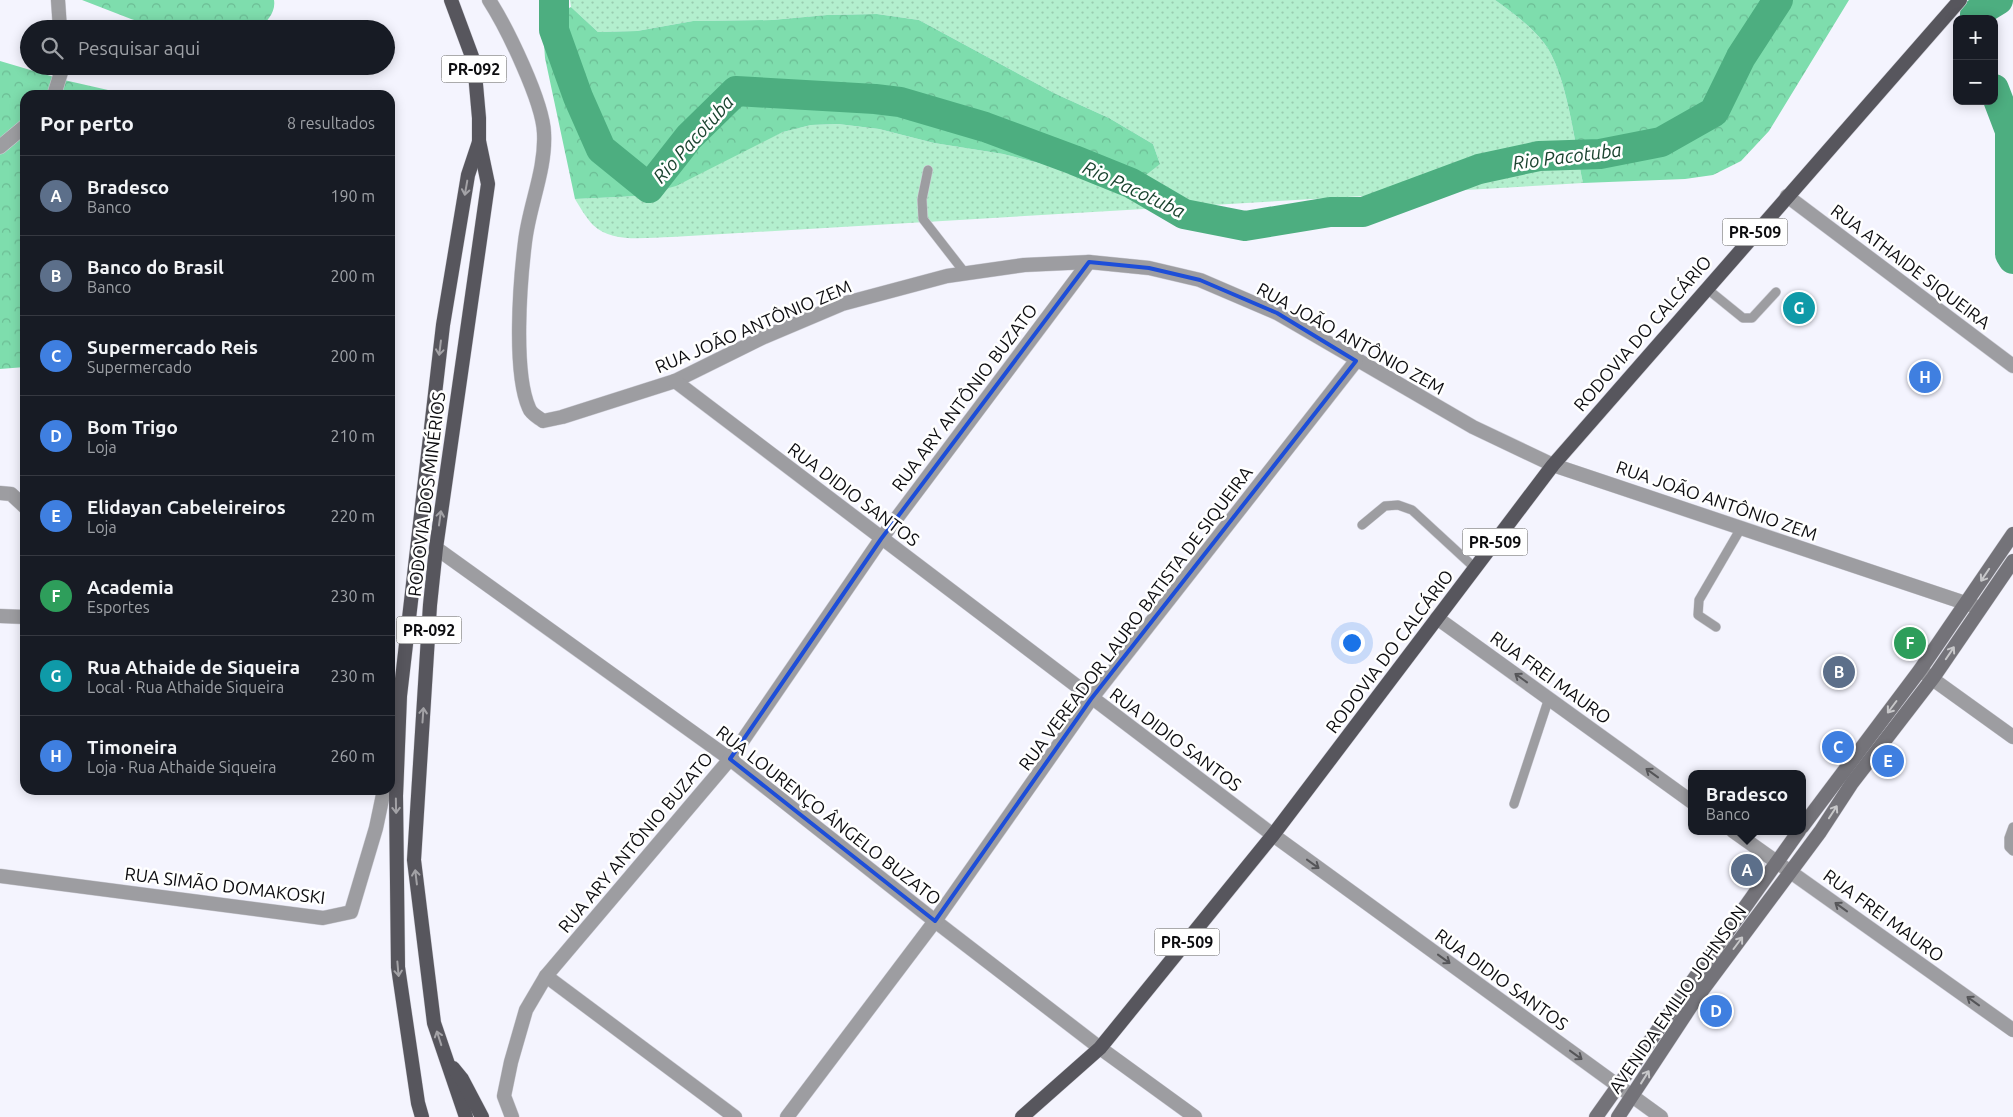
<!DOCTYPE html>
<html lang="pt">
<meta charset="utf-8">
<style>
body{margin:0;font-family:Ubuntu,sans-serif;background:#242831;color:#f1f3f6}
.controls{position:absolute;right:15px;top:15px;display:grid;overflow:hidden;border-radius:10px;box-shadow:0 2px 12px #0003}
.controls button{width:45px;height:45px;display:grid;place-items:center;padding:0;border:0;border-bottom:1px solid #363941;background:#171b24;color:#f1f3f6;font:25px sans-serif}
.you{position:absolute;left:1351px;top:642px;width:18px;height:18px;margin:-12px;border:4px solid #fff;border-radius:50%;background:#1a73e8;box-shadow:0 0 0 8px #1a73e833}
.badge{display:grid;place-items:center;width:32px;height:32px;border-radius:50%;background:#308d64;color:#fff;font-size:16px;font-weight:700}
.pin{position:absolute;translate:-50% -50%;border:2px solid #fff;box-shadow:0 1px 5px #0006}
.popup{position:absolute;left:1688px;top:770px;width:118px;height:65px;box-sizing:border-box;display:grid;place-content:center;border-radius:10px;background:#171b24;filter:drop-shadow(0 1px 4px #0005);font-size:16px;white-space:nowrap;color:#9ea1a6}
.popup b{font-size:19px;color:#f1f3f6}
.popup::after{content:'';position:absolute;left:50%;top:100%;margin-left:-10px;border:10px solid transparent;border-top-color:#171b24}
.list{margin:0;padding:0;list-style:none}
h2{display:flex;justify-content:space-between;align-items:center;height:65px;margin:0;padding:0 20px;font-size:21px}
h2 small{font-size:16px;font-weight:400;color:#9ea1a6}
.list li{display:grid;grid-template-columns:32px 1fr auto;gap:15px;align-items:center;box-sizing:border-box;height:80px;padding:0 20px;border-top:1px solid #363941}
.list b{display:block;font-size:19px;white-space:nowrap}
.list p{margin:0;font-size:16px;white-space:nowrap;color:#9ea1a6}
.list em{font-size:16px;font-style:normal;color:#9ea1a6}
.icon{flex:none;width:28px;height:28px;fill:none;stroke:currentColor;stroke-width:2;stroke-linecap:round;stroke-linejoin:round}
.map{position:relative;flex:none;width:2013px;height:1117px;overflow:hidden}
.search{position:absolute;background:#171b24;box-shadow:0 2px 12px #0003;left:20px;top:20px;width:375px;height:55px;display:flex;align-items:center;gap:12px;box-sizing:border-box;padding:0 18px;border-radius:28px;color:#9ea1a6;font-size:19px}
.panel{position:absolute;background:#171b24;box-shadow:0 2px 12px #0003;left:20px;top:90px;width:375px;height:705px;border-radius:15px}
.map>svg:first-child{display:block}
</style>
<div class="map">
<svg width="2013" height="1117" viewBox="0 0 2013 1117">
<defs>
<pattern id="grass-dots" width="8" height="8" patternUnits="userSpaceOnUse" patternTransform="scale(1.25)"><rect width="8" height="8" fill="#b3efce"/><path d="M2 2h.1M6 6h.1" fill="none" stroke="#99ccb0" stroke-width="1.8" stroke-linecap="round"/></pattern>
<pattern id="forest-crowns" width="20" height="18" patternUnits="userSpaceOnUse" patternTransform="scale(1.25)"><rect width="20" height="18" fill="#7eddad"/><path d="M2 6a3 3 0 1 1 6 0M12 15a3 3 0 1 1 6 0" fill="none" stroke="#6cbc94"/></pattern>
</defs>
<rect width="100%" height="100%" fill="#f4f4fe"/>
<path fill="url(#grass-dots)" d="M570,0H1495C1513,13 1530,25 1544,43C1567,73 1575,145 1583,183L672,237C647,237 613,244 593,225C586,218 580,207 575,199L639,196L783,132L811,125L838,124L879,129L934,143L1003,154L1103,179L1160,164L1153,144L1109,118L1056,94L919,20L877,14L827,15L772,20L693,21L637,31L598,32L571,7Z"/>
<g fill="url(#forest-crowns)">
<path d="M82,0H274C276,13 267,20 260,29H163L131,19Z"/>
<path d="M1495,0H1849L1769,131L1741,161L1713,175L1685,179L1583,183C1575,145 1567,73 1544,43C1530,25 1513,13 1495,0Z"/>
<polygon points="571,7 598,32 637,31 693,21 772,20 827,15 877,14 919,20 1056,94 1109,118 1153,144 1160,164 1146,175 1103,179 1003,154 934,143 879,129 838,124 811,125 783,132 676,186 639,196 575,199 545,58 543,30 553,16"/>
<polygon points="0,61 64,80 130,95 25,95 25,367 0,369"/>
</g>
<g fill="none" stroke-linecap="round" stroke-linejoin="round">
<g stroke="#4dae80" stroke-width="30">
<polyline points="554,0 554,30 578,97 601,149 649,188 689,137 736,91 875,99 900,102 985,127 1074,160 1131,183 1184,214 1245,226 1330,212 1363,212 1479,169 1539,156 1600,154 1661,142 1714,112 1741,57 1778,0"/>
<polyline points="1976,19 1975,14 1998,0"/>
<polyline points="1994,89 2010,131 2010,254 2013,259"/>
</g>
<defs>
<g id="service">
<polyline points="928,170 922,199 923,219 965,273"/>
<polyline points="1706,288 1743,318 1752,318 1776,292"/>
<polyline points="1362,525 1385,506 1398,505 1412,510 1475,568"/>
<polyline points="1716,627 1698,615 1699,600 1741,528"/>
<polyline points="1514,804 1549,698"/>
<polyline points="2013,827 2009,838 2009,847 2013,851"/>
</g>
<g id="minor">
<polyline points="58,0 60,29"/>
<path d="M489,0C507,28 543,102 544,133C546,170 529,206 525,242C520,282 513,372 529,408C531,414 538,417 543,421L562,417L675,381L764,337L842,304L947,276L1024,265L1089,262L1149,268L1200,280L1277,313L1473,427L1553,465L1980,608"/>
<polyline points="54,95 63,66"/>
<polyline points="0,147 25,126"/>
<polyline points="675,381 1273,835"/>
<polyline points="0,493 11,494 25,507"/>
<polyline points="436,548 730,759 935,921 1100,1048"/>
<polyline points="0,616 25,617"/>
<polyline points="1920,670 2013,737"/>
<polyline points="0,876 323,918 351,912 376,828 384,790"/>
<polyline points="546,976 735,1117"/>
<polyline points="512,1117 504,1096 511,1062 526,1010 546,976 730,759 881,539 1089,262"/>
<polyline points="787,1117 935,921 1091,699 1356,361"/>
</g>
<g id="tertiary">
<polyline points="1787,196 2013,366"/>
<polyline points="1437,618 1692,802"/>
<polyline points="1733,831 2013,1030"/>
<polyline points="1273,835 1661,1117"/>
<polyline points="1100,1048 1195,1117"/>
</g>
<g id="secondary">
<polyline points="1802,827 1920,670 2013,534"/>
<polyline points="1596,1117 1799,831"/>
<polyline points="1618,1117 1695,1000 1820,832 1852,783 1933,678 2013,561"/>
</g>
<g id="primary">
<polyline points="451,0 474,62 479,118 479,141 488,184 436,548 430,605 414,860 434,1023 466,1117"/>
<polyline points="453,1068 462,1079 482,1117"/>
<polyline points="422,1117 418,1103 398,967 396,796 400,696 443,325 468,175 479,142"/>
<polyline points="1022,1117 1100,1048 1273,835 1553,465 1960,0"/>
</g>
</defs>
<use href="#service" stroke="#cfcfd8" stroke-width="10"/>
<use href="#minor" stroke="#cfcfd8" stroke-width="15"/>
<use href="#tertiary" stroke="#cfcfd8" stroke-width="15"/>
<use href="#secondary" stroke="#cfcfd8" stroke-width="15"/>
<use href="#primary" stroke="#cfcfd8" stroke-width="15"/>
<use href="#service" stroke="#9d9da1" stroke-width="9"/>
<use href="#minor" stroke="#9d9da1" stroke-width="14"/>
<use href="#tertiary" stroke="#9d9da1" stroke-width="14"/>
<use href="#secondary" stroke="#747379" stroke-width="14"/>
<use href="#primary" stroke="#57565d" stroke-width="14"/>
</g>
<defs><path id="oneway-shaft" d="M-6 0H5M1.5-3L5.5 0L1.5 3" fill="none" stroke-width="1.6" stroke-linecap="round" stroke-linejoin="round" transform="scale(1.25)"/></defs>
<g stroke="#a3a2a6">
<use href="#oneway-shaft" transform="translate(466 188) rotate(100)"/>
<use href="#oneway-shaft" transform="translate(440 348) rotate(97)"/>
<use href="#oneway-shaft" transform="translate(440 518) rotate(-82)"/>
<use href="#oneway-shaft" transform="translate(423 715) rotate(-86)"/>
<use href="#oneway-shaft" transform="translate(396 806) rotate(89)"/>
<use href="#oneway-shaft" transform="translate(416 877) rotate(-97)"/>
<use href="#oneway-shaft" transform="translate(398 969) rotate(85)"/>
<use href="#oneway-shaft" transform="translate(439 1038) rotate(-108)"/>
</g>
<g stroke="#c7c7c9">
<use href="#oneway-shaft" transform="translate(1985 575) rotate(124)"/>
<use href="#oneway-shaft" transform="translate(1950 653) rotate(-56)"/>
<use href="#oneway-shaft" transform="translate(1892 707) rotate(127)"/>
<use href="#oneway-shaft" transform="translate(1833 812) rotate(-57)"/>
<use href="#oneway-shaft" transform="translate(1738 943) rotate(-53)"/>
<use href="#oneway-shaft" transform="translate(1645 1077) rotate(-58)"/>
</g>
<g stroke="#555558">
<use href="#oneway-shaft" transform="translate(1521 678) rotate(-144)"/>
<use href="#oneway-shaft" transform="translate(1652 773) rotate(-144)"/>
<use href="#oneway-shaft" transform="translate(1313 864) rotate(36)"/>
<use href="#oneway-shaft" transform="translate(1841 907) rotate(-144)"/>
<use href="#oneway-shaft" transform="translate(1444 959) rotate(36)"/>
<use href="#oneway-shaft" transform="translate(1973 1001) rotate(-144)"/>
<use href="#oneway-shaft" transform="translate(1576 1055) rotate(36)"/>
</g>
<path fill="none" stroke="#1d4ed8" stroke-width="4" stroke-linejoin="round" d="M1089,262L1149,268L1200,280L1277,313L1356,361L1091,699L935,921L730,759L881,539Z"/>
<g text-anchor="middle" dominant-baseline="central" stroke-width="5" stroke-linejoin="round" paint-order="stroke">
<g fill="#fff" stroke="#565658" stroke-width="1">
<rect x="441.5" y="55.5" width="65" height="27" rx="4"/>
<rect x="1722.5" y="218.5" width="65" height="27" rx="4"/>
<rect x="1462.5" y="528.5" width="65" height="27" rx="4"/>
<rect x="396.5" y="616.5" width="65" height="27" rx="4"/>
<rect x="1154.5" y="928.5" width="65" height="27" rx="4"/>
</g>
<g font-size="16" font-weight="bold" fill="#0d0d10">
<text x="474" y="69">PR-092</text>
<text x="1755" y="232">PR-509</text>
<text x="1495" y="542">PR-509</text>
<text x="429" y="630">PR-092</text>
<text x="1187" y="942">PR-509</text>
</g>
<g font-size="18" fill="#0d0d10" stroke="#fff">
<text transform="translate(1911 266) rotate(37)">RUA ATHAIDE SIQUEIRA</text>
<text transform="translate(753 326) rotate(-23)">RUA JOÃO ANTÔNIO ZEM</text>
<text transform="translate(1642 333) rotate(-49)">RODOVIA DO CALCÁRIO</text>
<text transform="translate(1351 338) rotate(29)">RUA JOÃO ANTÔNIO ZEM</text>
<text transform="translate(964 397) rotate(-53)">RUA ARY ANTÔNIO BUZATO</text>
<text transform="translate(426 494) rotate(-83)">RODOVIA DOS MINÉRIOS</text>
<text transform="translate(854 494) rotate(37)">RUA DIDIO SANTOS</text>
<text transform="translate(1717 500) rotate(19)">RUA JOÃO ANTÔNIO ZEM</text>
<text transform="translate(1135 618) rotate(-53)">RUA VEREADOR LAURO BATISTA DE SIQUEIRA</text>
<text transform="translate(1389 651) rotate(-53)">RODOVIA DO CALCÁRIO</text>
<text transform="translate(1551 677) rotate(36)">RUA FREI MAURO</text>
<text transform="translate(1176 739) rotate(37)">RUA DIDIO SANTOS</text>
<text transform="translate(829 815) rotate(38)">RUA LOURENÇO ÂNGELO BUZATO</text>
<text transform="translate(635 842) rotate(-50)">RUA ARY ANTÔNIO BUZATO</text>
<text transform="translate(225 885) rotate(7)">RUA SIMÃO DOMAKOSKI</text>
<text transform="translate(1884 915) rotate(36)">RUA FREI MAURO</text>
<text transform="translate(1502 979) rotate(36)">RUA DIDIO SANTOS</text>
<text transform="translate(1677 999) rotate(-55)">AVENIDA EMILIO JOHNSON</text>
</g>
<g font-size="19" font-style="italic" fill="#1b4430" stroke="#fff">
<text transform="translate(693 139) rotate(-48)">Rio Pacotuba</text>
<text transform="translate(1567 156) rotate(-7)">Rio Pacotuba</text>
<text transform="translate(1134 189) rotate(25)">Rio Pacotuba</text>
</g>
</g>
</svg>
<div class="controls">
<button>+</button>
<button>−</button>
</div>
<div class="you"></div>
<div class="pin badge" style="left:1747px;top:870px;background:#5c6f8a">A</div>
<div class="popup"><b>Bradesco</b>Banco</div>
<div class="pin badge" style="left:1839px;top:672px;background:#5c6f8a">B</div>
<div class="pin badge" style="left:1838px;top:747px;background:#3f7fe0">C</div>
<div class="pin badge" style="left:1716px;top:1011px;background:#3f7fe0">D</div>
<div class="pin badge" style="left:1888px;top:761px;background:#3f7fe0">E</div>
<div class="pin badge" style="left:1910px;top:643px;background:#2e9e5b">F</div>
<div class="pin badge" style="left:1799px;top:308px;background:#0f9aa8">G</div>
<div class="pin badge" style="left:1925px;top:377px;background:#3f7fe0">H</div>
<div class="search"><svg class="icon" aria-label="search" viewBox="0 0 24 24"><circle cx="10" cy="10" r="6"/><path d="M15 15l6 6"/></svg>Pesquisar aqui</div>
<section class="panel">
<h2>Por perto<small>8 resultados</small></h2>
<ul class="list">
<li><span class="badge" style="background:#5c6f8a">A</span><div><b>Bradesco</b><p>Banco</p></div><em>190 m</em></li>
<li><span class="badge" style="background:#5c6f8a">B</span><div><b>Banco do Brasil</b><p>Banco</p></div><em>200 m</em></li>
<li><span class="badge" style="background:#3f7fe0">C</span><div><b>Supermercado Reis</b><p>Supermercado</p></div><em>200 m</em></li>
<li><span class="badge" style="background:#3f7fe0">D</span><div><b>Bom Trigo</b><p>Loja</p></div><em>210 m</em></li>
<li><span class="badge" style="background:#3f7fe0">E</span><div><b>Elidayan Cabeleireiros</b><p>Loja</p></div><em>220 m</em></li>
<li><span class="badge" style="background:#2e9e5b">F</span><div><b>Academia</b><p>Esportes</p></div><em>230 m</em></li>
<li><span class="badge" style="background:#0f9aa8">G</span><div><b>Rua Athaide de Siqueira</b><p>Local · Rua Athaide Siqueira</p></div><em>230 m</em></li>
<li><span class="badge" style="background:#3f7fe0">H</span><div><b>Timoneira</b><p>Loja · Rua Athaide Siqueira</p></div><em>260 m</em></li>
</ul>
</section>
</div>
